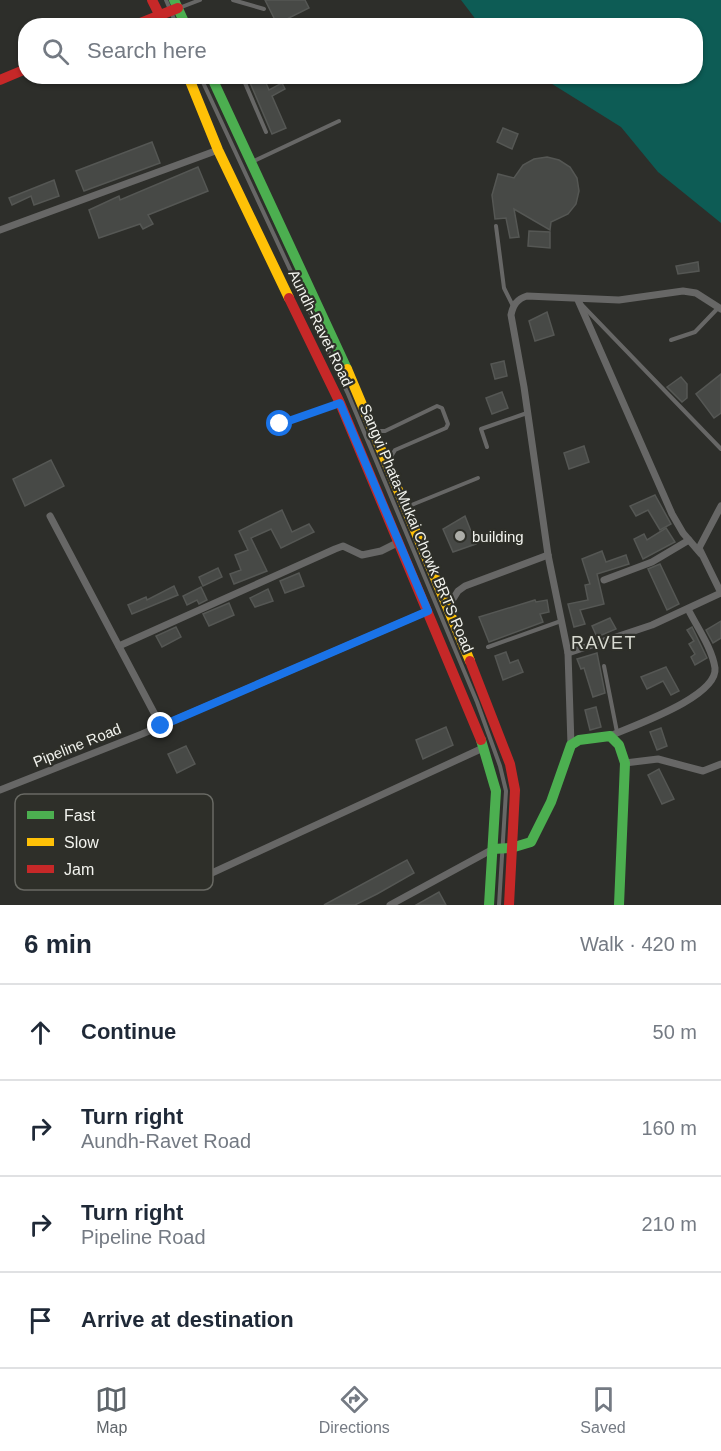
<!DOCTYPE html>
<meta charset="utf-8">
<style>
body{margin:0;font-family:Arial,sans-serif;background:#f6f6f7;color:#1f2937}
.stop{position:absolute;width:18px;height:18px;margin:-14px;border:4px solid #1a73e8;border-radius:50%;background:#fff}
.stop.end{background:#1a73e8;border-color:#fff;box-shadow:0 2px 6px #0008}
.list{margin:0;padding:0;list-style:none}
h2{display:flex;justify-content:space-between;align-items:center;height:78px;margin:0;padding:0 24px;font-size:26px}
h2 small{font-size:20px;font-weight:400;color:#747a83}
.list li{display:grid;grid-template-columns:39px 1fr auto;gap:18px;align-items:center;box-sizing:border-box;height:96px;padding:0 24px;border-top:2px solid #e0e1e3}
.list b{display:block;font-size:22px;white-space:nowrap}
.list p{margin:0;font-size:20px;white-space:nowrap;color:#747a83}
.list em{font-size:20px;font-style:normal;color:#747a83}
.icon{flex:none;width:33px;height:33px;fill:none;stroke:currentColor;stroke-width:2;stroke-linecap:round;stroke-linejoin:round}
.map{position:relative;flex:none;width:721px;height:905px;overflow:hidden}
.search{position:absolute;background:#fff;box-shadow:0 2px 4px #0004;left:18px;right:18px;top:18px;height:66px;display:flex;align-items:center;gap:15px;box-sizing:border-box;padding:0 21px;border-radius:24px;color:#747a83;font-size:22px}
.sheet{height:462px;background:#fff}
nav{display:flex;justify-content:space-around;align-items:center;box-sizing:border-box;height:84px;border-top:2px solid #e0e1e3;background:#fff;font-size:16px;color:#747a83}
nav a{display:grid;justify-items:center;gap:3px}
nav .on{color:#5f656a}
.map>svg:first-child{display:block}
</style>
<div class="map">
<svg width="721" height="905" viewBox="0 0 721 905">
<rect width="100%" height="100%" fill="#2d2e2a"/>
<polygon fill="#0d5c55" points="461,0 721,0 721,223 658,172 621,127 541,77 696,76 696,26 480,25"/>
<g fill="#474946" stroke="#555754" stroke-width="1.5">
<polygon points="265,0 305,0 309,8 277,24"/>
<polygon points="252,76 263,76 269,90 282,83 285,89 272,96 286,128 272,134 248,78"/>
<polygon points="503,128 518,134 512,149 497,142"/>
<polygon points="152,142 160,163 84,191 76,171"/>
<polygon points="547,157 559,160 570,167 577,178 579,191 576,204 568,214 551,222 550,230 514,209 519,237 510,238 506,218 495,219 492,195 498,174 514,178 523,165 534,159"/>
<polygon points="198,167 208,191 148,215 153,224 143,229 140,224 99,238 89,210 119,196 120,200"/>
<polygon points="54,180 59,196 34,205 31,196 12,205 9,198"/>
<polygon points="529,231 550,232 550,248 528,246"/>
<polygon points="698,262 699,271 678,274 676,266"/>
<polygon points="547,312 554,335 535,341 529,321"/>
<polygon points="504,361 507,376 495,379 491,364"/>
<polygon points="721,374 721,413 714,418 696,394"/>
<polygon points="681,377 687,384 687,398 682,402 667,387"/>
<polygon points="502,392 508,408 492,414 486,398"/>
<polygon points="584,446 589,462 569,469 564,453"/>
<polygon points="51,460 64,486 25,506 13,479"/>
<polygon points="655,495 671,524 660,530 648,510 636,516 630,506"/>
<polygon points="282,510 292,532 309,524 314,532 281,548 271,529 251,538 267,571 234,584 230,574 241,570 235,555 248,550 239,531"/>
<polygon points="465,516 476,544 453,552 443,529"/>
<polygon points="666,528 675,542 643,559 634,539 644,534 647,540"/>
<polygon points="602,551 606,562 626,555 629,564 597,574 604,604 580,610 585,624 574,627 568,604 588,600 585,585 590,584 582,559"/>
<polygon points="660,564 679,604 667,610 648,569"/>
<polygon points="218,568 222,577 203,586 199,577"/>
<polygon points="299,573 304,586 285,593 280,581"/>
<polygon points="174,586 178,595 132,614 128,605 146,597 147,600"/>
<polygon points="201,587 207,600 199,604 197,600 187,605 183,596"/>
<polygon points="268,589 273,601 255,607 250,598"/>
<polygon points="535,600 536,602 547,600 549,612 540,614 543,622 489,642 479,617"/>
<polygon points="229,603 234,615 209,626 203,614"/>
<polygon points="610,618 616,629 597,637 592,626"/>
<polygon points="721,621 721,638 713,643 706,630"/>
<polygon points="176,627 181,637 162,647 156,636"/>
<polygon points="692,627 707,658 695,665 691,657 695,654 689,644 694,641 687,630"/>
<polygon points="506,652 510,663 518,660 523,672 503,680 495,656"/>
<polygon points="597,653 605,693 593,697 584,668 581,669 577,659"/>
<polygon points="666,667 679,691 671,695 663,681 647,689 641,677"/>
<polygon points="596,707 601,727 590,730 585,710"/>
<polygon points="446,727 453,745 423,759 416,740"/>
<polygon points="661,728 667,746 657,750 650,732"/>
<polygon points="186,746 195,764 177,773 168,754"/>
<polygon points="659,769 674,799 662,804 648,775"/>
<polygon points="407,860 414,873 377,894 355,905 324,905"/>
<polygon points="439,892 446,905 416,905"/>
</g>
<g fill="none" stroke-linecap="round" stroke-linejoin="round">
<g stroke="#676766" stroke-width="4">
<polyline points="166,0 177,26"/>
<polyline points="233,0 264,9"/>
<polyline points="179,8 200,0"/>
<polyline points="200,76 348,394 477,702 500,766 506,791 499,905"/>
<polyline points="242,76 266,132"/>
<polyline points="218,82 230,76"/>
<polyline points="254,161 339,121"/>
<polyline points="496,226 504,288 513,306"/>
<polyline points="582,305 721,449"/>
<polyline points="671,340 695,332 718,308"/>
<polyline points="280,424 336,404"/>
<polyline points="377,431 385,431 437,406 442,408 448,424 446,428 395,450 389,460"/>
<polyline points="487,447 481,429 527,413"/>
<polyline points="409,506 478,478"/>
<polyline points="488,647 561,621"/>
<polyline points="604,666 617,732"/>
</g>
<g stroke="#676766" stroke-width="7">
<polyline points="0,230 218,150"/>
<polyline points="578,300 672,514 683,533 701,554"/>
<polyline points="721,506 699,548 721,593"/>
<polyline points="50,516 161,726"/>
<polyline points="604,580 652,562 689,540"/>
<polyline points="448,607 458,591 465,586 548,555"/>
<polyline points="119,646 335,549 343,546 362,555 381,551 399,542"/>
<polyline points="568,653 652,625 721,593"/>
<path d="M610,736C632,726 718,697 715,668C712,648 697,627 688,609"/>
<path d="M571,745L568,653L548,555L524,387L511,315C513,305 517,299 527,296L619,300L683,291L696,293L721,309"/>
<polyline points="625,763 658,759 703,771 721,764"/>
<polyline points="0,790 142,734 428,611"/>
<polyline points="201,878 483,748"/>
<polyline points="390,905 493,849"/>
</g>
<g stroke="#4caf50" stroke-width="10">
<polyline points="174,0 186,26"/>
<polyline points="211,76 347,369"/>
<polyline points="481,740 496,791 489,905"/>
<polyline points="493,849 511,848 531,842 551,802 571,745 579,740 610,736 619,745 625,763 619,905"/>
</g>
<g stroke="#ffc107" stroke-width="10">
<polyline points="188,76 218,150 289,298"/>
<polyline points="347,369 470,661"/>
</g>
<g stroke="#c62828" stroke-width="10">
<polyline points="152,0 165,26"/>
<polyline points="133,26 178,8"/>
<polyline points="0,80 26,69"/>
<polyline points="289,298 340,403 481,740"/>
<polyline points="470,661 510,764 515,790 509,905"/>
</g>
</g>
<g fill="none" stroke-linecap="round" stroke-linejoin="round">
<polyline stroke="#1a73e8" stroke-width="8" points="161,726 428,611 340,403 280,424"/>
</g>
<circle fill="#adaea9" stroke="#2e2f29" stroke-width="2" cx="460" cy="536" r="6"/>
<g text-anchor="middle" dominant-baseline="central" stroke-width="4.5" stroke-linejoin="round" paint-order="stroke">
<g font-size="15" fill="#f2f3ee" stroke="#2e2f29">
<text transform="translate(321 328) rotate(64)">Aundh-Ravet Road</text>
<text transform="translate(417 528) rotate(67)">Sangvi Phata-Mukai Chowk BRTS Road</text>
<text transform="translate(77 745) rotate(-22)">Pipeline Road</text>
</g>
<g font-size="15" fill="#f2f3ee" stroke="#2e2f29" text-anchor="start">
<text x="472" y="536">building</text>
</g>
<g font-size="18" letter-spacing="1.5" fill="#d8dad1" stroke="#2e2f29">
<text x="604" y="643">RAVET</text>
</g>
</g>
<rect x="15" y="794" width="198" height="96" rx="9" fill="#2e2f29" stroke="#696a64" stroke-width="1.5"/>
<rect x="27" y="811" width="27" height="8" fill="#4caf50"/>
<rect x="27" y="838" width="27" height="8" fill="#ffc107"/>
<rect x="27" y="865" width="27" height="8" fill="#c62828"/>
<g font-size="16" fill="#f2f3ee">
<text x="64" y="821">Fast</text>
<text x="64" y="848">Slow</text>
<text x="64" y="875">Jam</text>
</g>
</svg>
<div class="stop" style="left:280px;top:424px"></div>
<div class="stop end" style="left:161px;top:726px"></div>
<div class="search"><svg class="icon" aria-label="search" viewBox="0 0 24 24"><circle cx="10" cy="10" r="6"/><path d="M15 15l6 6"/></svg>Search here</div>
</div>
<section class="sheet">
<h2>6 min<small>Walk · 420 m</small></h2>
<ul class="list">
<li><svg class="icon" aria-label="ahead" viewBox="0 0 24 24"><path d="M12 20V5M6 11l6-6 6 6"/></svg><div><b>Continue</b></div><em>50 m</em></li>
<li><svg class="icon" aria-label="right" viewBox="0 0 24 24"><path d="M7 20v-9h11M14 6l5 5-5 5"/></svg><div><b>Turn right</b><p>Aundh-Ravet Road</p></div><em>160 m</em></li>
<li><svg class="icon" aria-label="right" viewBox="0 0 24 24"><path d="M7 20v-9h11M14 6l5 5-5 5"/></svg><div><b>Turn right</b><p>Pipeline Road</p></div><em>210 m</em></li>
<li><svg class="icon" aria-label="arrive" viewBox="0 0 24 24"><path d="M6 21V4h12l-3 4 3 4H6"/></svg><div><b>Arrive at destination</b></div></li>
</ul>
</section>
<nav>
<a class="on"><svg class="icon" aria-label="map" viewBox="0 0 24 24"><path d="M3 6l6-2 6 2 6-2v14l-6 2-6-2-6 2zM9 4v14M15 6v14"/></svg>Map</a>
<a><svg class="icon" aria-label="directions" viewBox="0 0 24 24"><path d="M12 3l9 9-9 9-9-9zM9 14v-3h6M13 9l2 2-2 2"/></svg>Directions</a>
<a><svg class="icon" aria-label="saved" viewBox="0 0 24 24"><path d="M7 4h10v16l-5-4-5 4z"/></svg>Saved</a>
</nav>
